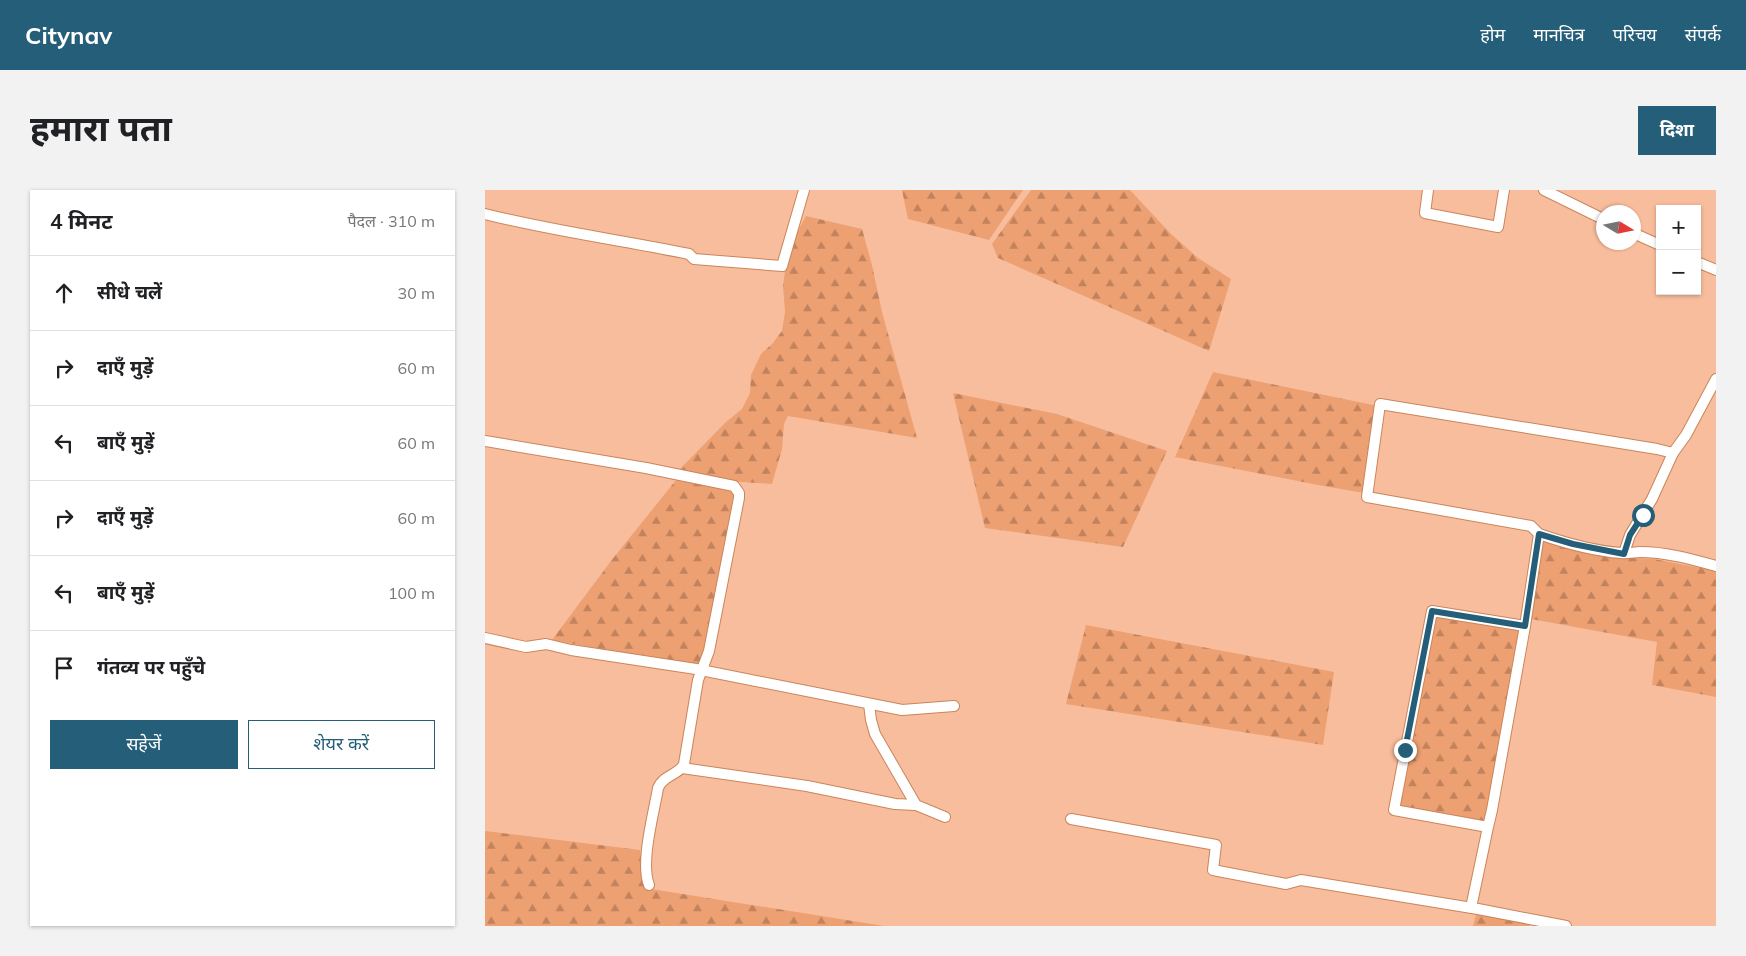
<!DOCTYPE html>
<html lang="hi">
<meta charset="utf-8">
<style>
body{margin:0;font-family:Mulish,"Noto Sans Devanagari",sans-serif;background:#f2f2f2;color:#202124}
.controls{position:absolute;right:15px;top:15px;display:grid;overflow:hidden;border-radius:0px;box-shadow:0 1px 4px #0004}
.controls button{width:45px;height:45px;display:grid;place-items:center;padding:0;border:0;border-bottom:1px solid #e0e0e0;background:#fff;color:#202124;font:25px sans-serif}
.compass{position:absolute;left:1111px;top:15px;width:45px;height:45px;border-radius:50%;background:#fff;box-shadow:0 1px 4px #0004;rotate:100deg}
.stop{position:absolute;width:15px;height:15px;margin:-11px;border:4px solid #255e78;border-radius:50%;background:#fff}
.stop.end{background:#255e78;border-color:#fff;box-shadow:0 1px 5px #0008}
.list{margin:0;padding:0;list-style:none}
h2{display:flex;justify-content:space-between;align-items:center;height:65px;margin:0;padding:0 20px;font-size:21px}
h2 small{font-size:16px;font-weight:400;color:#757577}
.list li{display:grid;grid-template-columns:32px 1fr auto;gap:15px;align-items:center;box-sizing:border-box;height:75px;padding:0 20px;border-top:1px solid #e0e0e0}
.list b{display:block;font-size:19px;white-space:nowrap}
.list em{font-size:16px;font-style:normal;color:#757577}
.actions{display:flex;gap:10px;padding:15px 20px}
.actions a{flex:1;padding:11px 0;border:1px solid #255e78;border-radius:0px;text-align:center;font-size:18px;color:#255e78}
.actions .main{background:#255e78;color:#fff}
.icon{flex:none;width:28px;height:28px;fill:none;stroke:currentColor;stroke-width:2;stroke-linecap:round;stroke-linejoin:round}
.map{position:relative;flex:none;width:1231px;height:736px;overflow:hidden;border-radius:0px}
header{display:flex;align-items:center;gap:30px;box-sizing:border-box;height:70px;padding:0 25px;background:#255e78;color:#fff}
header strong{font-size:24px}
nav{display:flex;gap:28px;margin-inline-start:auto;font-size:18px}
.intro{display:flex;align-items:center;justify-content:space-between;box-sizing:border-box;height:120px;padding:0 30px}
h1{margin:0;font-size:35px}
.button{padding:12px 22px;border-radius:0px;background:#255e78;color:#fff;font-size:18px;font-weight:700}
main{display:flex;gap:30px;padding:0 30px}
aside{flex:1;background:#fff;border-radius:0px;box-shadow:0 1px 4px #0004}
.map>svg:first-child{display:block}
</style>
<header>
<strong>Citynav</strong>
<nav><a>होम</a><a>मानचित्र</a><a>परिचय</a><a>संपर्क</a></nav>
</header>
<div class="intro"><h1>हमारा पता</h1><a class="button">दिशा</a></div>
<main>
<aside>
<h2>4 मिनट<small>पैदल · 310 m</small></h2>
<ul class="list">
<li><svg class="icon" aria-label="ahead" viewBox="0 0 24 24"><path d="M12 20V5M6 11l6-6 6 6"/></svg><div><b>सीधे चलें</b></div><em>30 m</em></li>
<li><svg class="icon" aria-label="right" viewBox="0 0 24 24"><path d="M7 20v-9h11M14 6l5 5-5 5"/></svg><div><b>दाएँ मुड़ें</b></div><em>60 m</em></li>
<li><svg class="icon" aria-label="left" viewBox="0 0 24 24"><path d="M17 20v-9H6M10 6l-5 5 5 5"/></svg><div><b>बाएँ मुड़ें</b></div><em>60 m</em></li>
<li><svg class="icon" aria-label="right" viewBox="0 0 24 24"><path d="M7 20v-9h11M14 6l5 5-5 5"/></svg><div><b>दाएँ मुड़ें</b></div><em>60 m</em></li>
<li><svg class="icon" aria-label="left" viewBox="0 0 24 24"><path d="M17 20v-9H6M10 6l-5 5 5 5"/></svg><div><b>बाएँ मुड़ें</b></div><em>100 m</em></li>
<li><svg class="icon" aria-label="arrive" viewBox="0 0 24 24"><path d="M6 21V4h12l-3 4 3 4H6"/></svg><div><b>गंतव्य पर पहुँचे</b></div></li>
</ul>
<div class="actions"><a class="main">सहेजें</a><a>शेयर करें</a></div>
</aside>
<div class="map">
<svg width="1231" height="736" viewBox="0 0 1231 736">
<defs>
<pattern id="forest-firs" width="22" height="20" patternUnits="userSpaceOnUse" patternTransform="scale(1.25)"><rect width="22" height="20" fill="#eda072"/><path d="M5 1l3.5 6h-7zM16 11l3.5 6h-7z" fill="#c1825c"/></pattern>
</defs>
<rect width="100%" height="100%" fill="#f8bd9c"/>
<g fill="url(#forest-firs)">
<polygon points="417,0 538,0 504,50 423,29"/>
<polygon points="546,0 645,0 686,44 713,68 746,89 724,161 513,68 507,54"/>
<polygon points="321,26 377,39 387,75 397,122 432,248 303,226 299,234 297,259 287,294 244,291 194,280 241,232 257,219 265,203 266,185 276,164 287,154 297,141 300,122 298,96 301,74 308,50"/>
<polygon points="728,182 893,216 879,303 833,295 690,267"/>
<polygon points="468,203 572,224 682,261 638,357 500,338"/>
<polygon points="191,290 247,299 250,307 216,477 67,450 126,371"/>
<polygon points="1057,350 1144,368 1169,369 1231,381 1231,507 1167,495 1172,452 1046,429"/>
<polygon points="949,424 1037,439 1002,635 913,619"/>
<polygon points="601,435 849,482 838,555 581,514"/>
<polygon points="0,641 155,660 160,698 399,736 0,736"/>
<polygon points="992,721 1045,732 1044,736 988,736"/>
</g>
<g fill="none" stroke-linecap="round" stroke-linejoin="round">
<defs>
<g id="street">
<polyline points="943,0 940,23 1013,37 1019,0"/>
<polyline points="1059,0 1118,29"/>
<path d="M0,24C67,41 136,50 204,64L209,69L297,76L319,0"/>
<polyline points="1148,43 1175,55"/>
<polyline points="1212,72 1231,80"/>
<path d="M0,251L161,278L249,296L254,303V308L224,461L213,490L199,574C194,585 178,585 173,598C169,623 155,672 164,695"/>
<polyline points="1188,263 1201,245 1231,189"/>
<polyline points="1054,344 1046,336 882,307 895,214 1172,259 1188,263 1167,309 1145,345 1139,363"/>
<path d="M1040,436L1054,344C1080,353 1109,361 1136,363C1143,364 1149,362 1155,362C1181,362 1206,369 1231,376"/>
<polyline points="0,448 41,457 61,454 86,460 211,479 417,520 469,516"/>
<polyline points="384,514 386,530 390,544 431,615 460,627"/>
<polyline points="197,578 322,596 410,614 431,615"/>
<polyline points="586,629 731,655 728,680 801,694 816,690 993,719 1081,736"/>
<polyline points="987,718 987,713 1003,637 909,620 947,421 1040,436 1007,620 1003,637"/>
</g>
</defs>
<use href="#street" stroke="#ca855b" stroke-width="12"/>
<use href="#street" stroke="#fff" stroke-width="10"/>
</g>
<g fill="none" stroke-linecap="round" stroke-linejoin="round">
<polyline stroke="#255e78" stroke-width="6" points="920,560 947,421 1040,436 1054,344 1088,354 1139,364 1145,345 1158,325"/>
</g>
</svg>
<div class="controls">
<button>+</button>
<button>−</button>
</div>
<svg class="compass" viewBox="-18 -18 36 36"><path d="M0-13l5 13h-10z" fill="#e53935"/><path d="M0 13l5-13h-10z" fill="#757577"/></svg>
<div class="stop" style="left:1158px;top:325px"></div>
<div class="stop end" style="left:920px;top:560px"></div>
</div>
</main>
